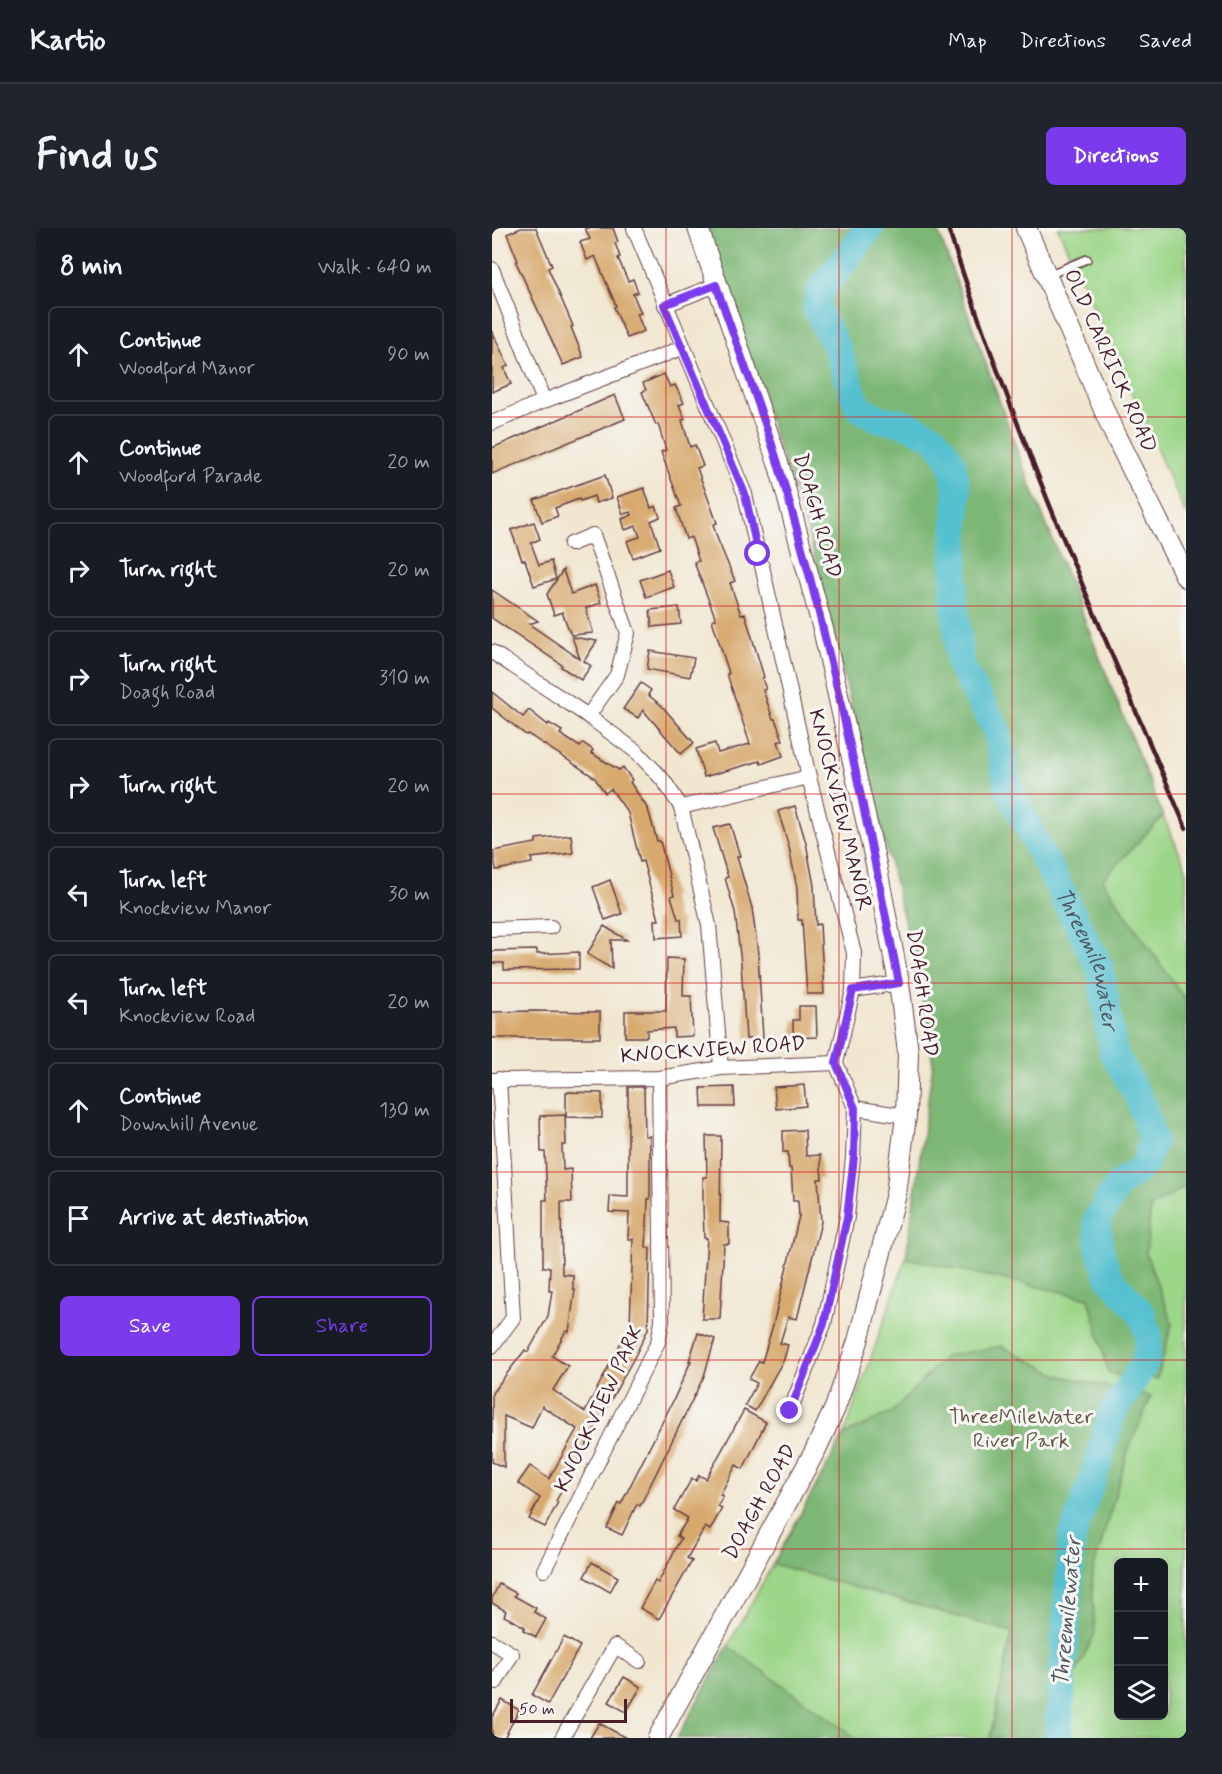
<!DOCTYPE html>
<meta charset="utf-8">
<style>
body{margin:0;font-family:Mynerve,sans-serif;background:#20242c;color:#f1f3f6}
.controls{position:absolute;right:18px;bottom:18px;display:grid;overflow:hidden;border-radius:9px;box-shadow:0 6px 24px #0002}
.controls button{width:54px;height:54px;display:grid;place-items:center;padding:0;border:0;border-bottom:2px solid #363941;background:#171b24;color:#f1f3f6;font:30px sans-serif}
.scale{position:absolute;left:18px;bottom:15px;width:117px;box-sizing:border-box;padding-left:6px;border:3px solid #4a1f2b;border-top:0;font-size:16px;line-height:21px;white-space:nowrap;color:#4a1f2b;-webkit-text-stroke:4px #f6f6f2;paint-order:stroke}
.stop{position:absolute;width:18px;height:18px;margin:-14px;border:4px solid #7c3aed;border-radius:50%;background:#fff}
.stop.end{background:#7c3aed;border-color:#fff;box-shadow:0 2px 6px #0008}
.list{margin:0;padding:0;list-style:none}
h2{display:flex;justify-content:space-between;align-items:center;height:78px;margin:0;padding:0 24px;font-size:26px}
h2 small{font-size:20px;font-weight:400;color:#9ea1a6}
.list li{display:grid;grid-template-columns:39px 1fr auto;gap:18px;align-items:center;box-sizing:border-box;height:96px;margin:0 12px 12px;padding:0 12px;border:2px solid #363941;border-radius:9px}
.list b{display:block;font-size:22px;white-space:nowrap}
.list p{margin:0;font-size:20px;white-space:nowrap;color:#9ea1a6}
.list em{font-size:20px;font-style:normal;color:#9ea1a6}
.actions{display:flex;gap:12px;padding:18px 24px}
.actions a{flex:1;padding:14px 0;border:2px solid #7c3aed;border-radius:9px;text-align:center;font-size:21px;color:#7c3aed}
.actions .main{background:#7c3aed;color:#fff}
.icon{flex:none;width:33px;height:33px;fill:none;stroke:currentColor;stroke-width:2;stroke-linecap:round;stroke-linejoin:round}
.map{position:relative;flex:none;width:694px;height:1510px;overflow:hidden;border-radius:9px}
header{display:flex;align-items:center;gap:36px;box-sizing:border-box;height:84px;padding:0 30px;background:#171b24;border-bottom:2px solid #363941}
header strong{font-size:28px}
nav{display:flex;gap:33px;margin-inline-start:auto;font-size:21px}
.intro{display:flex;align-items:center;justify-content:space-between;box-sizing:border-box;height:144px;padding:0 36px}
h1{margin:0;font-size:42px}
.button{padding:15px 27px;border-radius:9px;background:#7c3aed;color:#fff;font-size:21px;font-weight:700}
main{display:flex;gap:36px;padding:0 36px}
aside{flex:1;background:#171b24;border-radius:9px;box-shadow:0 6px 24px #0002}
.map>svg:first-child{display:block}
</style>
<header>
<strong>Kartio</strong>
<nav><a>Map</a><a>Directions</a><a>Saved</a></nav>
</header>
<div class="intro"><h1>Find us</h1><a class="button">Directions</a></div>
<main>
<aside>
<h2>8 min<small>Walk · 640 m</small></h2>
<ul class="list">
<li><svg class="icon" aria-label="ahead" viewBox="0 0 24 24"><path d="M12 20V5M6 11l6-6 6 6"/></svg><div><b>Continue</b><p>Woodford Manor</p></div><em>90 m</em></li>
<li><svg class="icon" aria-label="ahead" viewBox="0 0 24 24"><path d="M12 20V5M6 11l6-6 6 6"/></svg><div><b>Continue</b><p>Woodford Parade</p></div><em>20 m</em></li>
<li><svg class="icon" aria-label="right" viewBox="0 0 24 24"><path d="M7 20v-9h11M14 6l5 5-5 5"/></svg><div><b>Turn right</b></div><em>20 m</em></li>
<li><svg class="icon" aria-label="right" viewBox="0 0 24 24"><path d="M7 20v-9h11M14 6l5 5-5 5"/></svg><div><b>Turn right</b><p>Doagh Road</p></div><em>310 m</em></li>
<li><svg class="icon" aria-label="right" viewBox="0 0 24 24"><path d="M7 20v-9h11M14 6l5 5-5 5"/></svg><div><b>Turn right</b></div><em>20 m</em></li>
<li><svg class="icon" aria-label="left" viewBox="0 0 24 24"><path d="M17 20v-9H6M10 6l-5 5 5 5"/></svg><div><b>Turn left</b><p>Knockview Manor</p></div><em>30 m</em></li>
<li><svg class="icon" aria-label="left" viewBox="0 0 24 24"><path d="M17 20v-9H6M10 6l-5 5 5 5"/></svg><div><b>Turn left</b><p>Knockview Road</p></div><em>20 m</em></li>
<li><svg class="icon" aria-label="ahead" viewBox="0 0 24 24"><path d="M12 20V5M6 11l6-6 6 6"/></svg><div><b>Continue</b><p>Downhill Avenue</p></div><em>130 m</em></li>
<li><svg class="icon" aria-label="arrive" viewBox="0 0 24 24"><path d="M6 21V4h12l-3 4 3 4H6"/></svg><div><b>Arrive at destination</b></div></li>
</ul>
<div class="actions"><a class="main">Save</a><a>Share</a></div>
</aside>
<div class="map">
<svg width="694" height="1510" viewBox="0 0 694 1510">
<rect width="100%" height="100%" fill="#f6f6f2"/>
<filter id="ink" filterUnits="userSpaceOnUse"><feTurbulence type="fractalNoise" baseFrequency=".0167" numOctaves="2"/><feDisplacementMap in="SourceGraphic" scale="12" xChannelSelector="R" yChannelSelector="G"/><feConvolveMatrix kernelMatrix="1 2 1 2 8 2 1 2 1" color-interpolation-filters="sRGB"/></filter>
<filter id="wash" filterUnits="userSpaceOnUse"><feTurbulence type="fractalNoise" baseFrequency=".008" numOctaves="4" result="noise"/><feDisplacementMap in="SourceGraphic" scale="24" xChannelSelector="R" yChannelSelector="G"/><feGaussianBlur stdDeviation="1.35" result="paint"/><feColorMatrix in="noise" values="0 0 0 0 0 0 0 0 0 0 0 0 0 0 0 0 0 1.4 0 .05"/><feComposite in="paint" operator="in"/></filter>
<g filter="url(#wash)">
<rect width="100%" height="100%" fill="#f1e7d1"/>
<g fill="#9cd689" stroke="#737a5a" stroke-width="1.5" fill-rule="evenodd">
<path d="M211,0H445L530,236L671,588L694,640V1510H185L352,1207L414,1030L441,836L428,756L316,303ZM626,1334H672V1488H626Z"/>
<polygon points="566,0 694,0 694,287"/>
</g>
<g fill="#7db775" stroke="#646b50" stroke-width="1.5">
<polygon points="211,0 445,0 530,236 671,588 610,652 694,773 694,958 659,979 654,1026 680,1095 665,1151 617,1146 597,1070 414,1030 441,836 428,756 316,303"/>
<polygon points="509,1118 566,1147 659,1169 636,1223 600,1347 603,1405 578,1458 573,1510 498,1510 520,1404 281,1336 352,1207 400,1184 454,1128"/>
<polygon points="236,1418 364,1510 185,1510"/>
</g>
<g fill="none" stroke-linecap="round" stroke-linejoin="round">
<path stroke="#54c0cf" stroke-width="28" id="s1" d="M378,0L327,64L324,79L346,123L366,179L387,191L412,195L442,209L459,232L465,260L462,368L468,437L504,501L517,562L608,740L621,824L648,872L661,911L652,938L626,957L605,991L608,1023L617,1049L650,1086L657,1108L654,1133L619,1188L606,1235L580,1309L566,1510"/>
</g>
<g id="blocks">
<g fill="#d7a96d">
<polygon points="29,0 44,0 60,38 56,40 81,98 79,99 91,129 71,137 24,34 26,33 15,6"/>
<polygon points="93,0 121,0 126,14 123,15 128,29 126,30 136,53 141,51 146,64 141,66 149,85 145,86 152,103 135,110 122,79 124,78 103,28 95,32 88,14 98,11"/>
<polygon points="0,103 16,138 12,140 19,156 0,164"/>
<polygon points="172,146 178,159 183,157 192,175 187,177 193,191 190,192 198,219 203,217 211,238 205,240 225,295 221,297 226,312 243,353 238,355 249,387 253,386 272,449 270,450 274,461 271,462 281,491 283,491 291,512 286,514 291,528 269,536 268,533 212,549 204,521 223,515 226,525 258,516 235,446 237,445 220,392 224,391 202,334 207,333 199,309 194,311 184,280 189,278 169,224 174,222 166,196 164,197 150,164 154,162 151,155"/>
<polygon points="123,167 133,191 0,246 0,220"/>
<polygon points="113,247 120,270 104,275 102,268 88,273 87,271 63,280 66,288 50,294 42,272"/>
<polygon points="152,260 159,280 164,278 168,289 159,293 168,320 141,330 135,313 148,309 144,298 133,302 130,291 140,287 139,284 131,286 125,269"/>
<polygon points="42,294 48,311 39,315 47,337 59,333 64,351 42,358 33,332 30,332 19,302"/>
<polygon points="71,342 79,366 103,357 109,375 94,380 101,405 79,407 70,384 62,387 55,366"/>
<polygon points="176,342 182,359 154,369 148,352"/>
<polygon points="0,362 46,393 37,396 88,431 80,409 105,413 92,433 99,438 89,452 69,439 70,437 0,390"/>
<polygon points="187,379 189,396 160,399 158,382"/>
<polygon points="158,423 202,430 198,449 155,441"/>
<polygon points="149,455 159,462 156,467 169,477 202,515 189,526 151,482 146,490 131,481"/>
<polygon points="0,464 31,489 37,482 56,497 57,495 70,503 68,506 88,519 91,515 101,522 99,525 127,542 131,539 140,552 138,554 156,581 165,613 168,613 182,667 179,668 186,691 189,691 190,708 164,710 163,692 167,692 151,633 148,634 136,585 119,561 113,565 102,549 36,506 34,507 0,480"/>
<polygon points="303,578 314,615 322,658 324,697 328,696 332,766 315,766 310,692 306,692 305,660 297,619 286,583"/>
<polygon points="238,596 248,628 245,629 260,680 266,725 271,810 254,811 249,735 243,684 233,650 236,649 221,600"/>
<polygon points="79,607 81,625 39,630 40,635 4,642 1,623 44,615 44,611"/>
<polygon points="118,652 130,686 113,692 101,659"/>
<polygon points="112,698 135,712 119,712 120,741 95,726"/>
<polygon points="45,722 45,726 87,724 87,741 12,742 12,735 0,735 0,723"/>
<polygon points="175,730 192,731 191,768 199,768 201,808 182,809 182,800 155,802 155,809 133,809 133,783 174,783"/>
<polygon points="307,778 324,778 325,809 301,810 301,792 307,792"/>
<polygon points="41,783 108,784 108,810 0,810 0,784"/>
<polygon points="312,857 314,878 284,881 282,859"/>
<polygon points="136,859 152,859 153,908 158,908 158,971 156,971 154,1020 158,1020 156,1101 144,1126 64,1273 66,1274 53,1299 37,1291 48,1270 26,1255 38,1238 57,1251 85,1201 50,1178 40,1200 12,1188 12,1239 0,1234 0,1165 33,1122 36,1124 56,1088 60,1063 57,1063 58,1039 51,1039 51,972 55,972 53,924 49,924 48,888 73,887 74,917 70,917 71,942 79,941 80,974 69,974 70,1046 81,1047 81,1061 83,1061 77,1104 74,1103 60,1128 76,1138 61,1162 93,1184 138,1097 141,1011 136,1011 137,985 117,984 118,968 136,969"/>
<polygon points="242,859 243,879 210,879 209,860"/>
<polygon points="74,864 110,865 110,890 74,889"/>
<polygon points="313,902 314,928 328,927 330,951 326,951 329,994 305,1091 296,1089 288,1115 296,1117 292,1131 263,1183 253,1177 265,1155 257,1151 267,1133 270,1134 281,1097 307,988 306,973 301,973 299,940 297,940 296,924 291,924 291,903"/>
<polygon points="214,908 229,908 228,994 237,995 237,1016 232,1016 228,1091 210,1091 215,1010 212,1010 211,976 211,949 215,949"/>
<polygon points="206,1105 223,1111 212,1148 148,1278 145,1276 130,1307 115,1300 127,1275 129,1276 181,1173 199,1133 197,1133"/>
<polygon points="252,1182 274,1194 251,1241 244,1237 228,1267 231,1268 226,1278 230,1280 218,1302 213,1299 195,1330 200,1333 167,1391 148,1380 163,1353 166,1355 189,1310 185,1308 196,1290 182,1282 200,1250 204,1253 207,1247 214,1251"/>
<polygon points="100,1334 126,1349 118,1364 92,1349"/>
<polygon points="7,1356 24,1365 22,1368 44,1380 42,1384 54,1391 44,1409 31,1402 33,1399 12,1388 14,1383 0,1375 0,1370"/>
<polygon points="72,1409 88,1418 56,1476 40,1467"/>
<polygon points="132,1449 149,1459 134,1484 117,1474"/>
<polygon points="10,1472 27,1482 12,1510 0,1510 0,1489"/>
<polygon points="107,1495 134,1510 98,1510"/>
</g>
</g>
</g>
<g filter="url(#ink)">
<use href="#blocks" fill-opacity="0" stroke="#633d44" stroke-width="1.5"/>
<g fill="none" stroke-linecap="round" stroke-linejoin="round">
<defs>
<polyline id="service" points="556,47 595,31"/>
<g id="minor">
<polyline points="142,0 253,266 266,326"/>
<polyline points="0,41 52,173"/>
<polyline points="173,77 224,57"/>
<polyline points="0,195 52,173 190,120"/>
<polyline points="79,316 101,307 136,405 125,447 96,488"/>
<polyline points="270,338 317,549 362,725 361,762 344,835"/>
<polyline points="0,424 96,488 145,524 172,553 189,579 217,697 229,840"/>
<polyline points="189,579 317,549"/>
<polyline points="0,701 59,699"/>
<polyline points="361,762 407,755"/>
<polyline points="0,852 167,850 229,840 344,835 363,880 414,888"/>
<polyline points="0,1118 21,1090 7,851"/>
<polyline points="298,1183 332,1096 355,989 361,929 363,880"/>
<polyline points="52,1342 166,1114 170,1093 167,850"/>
<polyline points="0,1414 20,1426 4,1454"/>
<polyline points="70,1510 123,1418 147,1433"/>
</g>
<g id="secondary">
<polyline points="534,0 622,205 694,349"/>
<polyline points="166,1510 323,1223 343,1180 366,1113 404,966 414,888 416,824 407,755 384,636 332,405 288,241 206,0"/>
</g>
</defs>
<use href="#service" stroke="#633d44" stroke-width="10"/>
<use href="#minor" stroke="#633d44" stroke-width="16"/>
<use href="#secondary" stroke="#633d44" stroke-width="22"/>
<use href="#service" stroke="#fff" stroke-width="7"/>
<use href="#minor" stroke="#fff" stroke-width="14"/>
<use href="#secondary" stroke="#fff" stroke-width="20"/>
<path stroke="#4a1f2b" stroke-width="4.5" d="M456,0C522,204 609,402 694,600"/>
</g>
</g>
<g fill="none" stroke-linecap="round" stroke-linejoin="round" filter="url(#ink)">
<path stroke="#7c3aed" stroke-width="8" d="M266,326L253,266L172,77L224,57C245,118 269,179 288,242C338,410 373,583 407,755L361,762L344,835L363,880L362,929L355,989L332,1096L298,1183"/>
</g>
<path fill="none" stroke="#d62828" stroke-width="1.5" stroke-opacity="0.55" d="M174,0V1510M347,0V1510M520,0V1510M0,189H694M0,378H694M0,566H694M0,755H694M0,944H694M0,1132H694M0,1321H694"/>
<g text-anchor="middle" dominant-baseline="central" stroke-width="6" stroke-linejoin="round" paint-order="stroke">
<g font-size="21" fill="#4a1f2b" stroke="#f6f6f2">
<text transform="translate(618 133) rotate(66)">OLD CARRICK ROAD</text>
<text transform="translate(325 288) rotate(74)">DOAGH ROAD</text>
<text transform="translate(348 582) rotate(76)">KNOCKVIEW MANOR</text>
<text transform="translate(430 765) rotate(82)">DOAGH ROAD</text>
<text transform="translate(221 822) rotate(-4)">KNOCKVIEW ROAD</text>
<text transform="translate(107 1181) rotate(-65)">KNOCKVIEW PARK</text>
<text transform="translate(268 1274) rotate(-61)">DOAGH ROAD</text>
</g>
<g font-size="21" fill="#635647" stroke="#f6f6f2">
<text x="529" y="1189">ThreeMileWater<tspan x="529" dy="24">River Park</tspan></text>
</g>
<g font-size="22" font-style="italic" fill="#4e5764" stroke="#f6f6f2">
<text stroke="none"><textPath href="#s1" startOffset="846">Threemilewater</textPath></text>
<text transform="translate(576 1384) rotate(-85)">Threemilewater</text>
</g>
</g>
</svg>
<div class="controls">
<button>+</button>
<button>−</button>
<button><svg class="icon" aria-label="layers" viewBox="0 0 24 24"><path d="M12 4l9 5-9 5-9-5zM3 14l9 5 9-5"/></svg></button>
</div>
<div class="scale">50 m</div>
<div class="stop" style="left:266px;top:326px"></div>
<div class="stop end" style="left:298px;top:1183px"></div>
</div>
</main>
